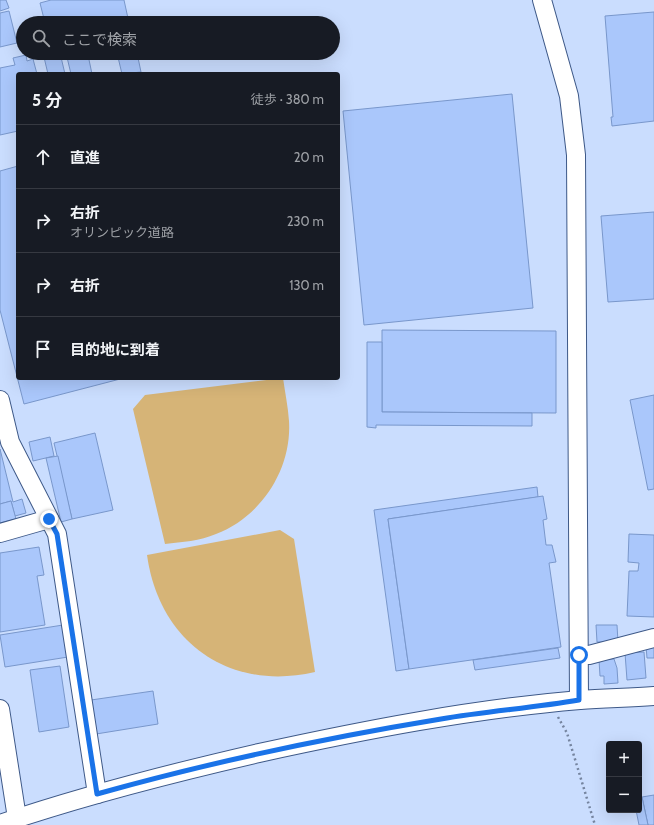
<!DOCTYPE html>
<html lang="ja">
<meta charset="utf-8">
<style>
body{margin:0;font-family:Cabin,"Noto Sans JP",sans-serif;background:#242831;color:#f1f3f6}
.controls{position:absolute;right:12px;bottom:12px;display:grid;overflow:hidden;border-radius:4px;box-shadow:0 4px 16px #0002}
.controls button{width:36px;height:36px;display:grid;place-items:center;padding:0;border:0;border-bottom:1px solid #363941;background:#171b24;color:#f1f3f6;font:20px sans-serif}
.stop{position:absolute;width:12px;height:12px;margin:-9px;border:3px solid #1a73e8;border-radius:50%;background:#fff}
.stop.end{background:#1a73e8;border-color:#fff;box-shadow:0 1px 4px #0008}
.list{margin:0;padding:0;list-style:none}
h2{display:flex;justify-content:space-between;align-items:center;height:52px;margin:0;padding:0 16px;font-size:17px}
h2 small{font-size:13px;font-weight:400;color:#9ea1a6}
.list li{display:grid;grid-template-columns:26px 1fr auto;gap:12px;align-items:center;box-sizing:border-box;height:64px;padding:0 16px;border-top:1px solid #363941}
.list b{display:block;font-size:15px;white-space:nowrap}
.list p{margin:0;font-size:13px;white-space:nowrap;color:#9ea1a6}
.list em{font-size:13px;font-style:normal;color:#9ea1a6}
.icon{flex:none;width:22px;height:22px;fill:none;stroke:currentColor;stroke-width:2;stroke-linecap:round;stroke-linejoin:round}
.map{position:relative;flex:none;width:654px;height:825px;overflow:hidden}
.search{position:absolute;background:#171b24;box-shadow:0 4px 16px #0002;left:16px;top:16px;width:324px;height:44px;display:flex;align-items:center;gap:10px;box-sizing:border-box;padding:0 14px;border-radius:22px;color:#9ea1a6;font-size:15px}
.panel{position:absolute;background:#171b24;box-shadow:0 4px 16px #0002;left:16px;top:72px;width:324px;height:308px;border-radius:4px}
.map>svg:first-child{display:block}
</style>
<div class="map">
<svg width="654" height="825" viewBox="0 0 654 825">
<rect width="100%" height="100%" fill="#caddfe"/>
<g fill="#d6b477">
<path d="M283,378C285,392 288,407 289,421C292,469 261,517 216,534C200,541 182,542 165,544L133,409L145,395Z"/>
<path d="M280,530L294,539L315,672C229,692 159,642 147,555Z"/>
</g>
<g fill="#aac7fb" stroke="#7997cb">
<polygon points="0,0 6,0 9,8 0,11"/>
<polygon points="51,0 124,0 129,23 45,23 40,3"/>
<polygon points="9,11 17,43 0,47 0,13"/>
<polygon points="654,12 654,121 612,126 611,117 613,117 605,16"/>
<polygon points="43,53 60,53 65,74 48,74"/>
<polygon points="66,53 98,53 88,55 92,74 71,74"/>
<polygon points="117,53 137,53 141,72 122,74"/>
<polygon points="26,55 27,61 33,59 37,74 18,74 18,131 0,135 0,68 15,65 13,58"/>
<polygon points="512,94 533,308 364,325 343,111"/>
<polygon points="18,166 18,378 124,378 24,404 0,310 0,171"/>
<polygon points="654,212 654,299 608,302 601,216"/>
<polygon points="382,330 556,331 556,413 382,412"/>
<polygon points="367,342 382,342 382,412 532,413 532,426 376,425 376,428 367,427"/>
<polygon points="654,395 654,489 648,490 630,400"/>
<polygon points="95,433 113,510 72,519 54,443"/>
<polygon points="50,437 54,456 33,461 29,442"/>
<polygon points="0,449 13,502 22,499 26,513 15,516 11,501 0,504"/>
<polygon points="58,456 72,519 61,522 46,458"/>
<polygon points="537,487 538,497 388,519 409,669 396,671 374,510"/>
<polygon points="543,496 547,519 543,520 546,545 552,545 556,562 549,563 561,647 409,669 388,519"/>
<polygon points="11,501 16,519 0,523 0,504"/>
<polygon points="629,534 654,535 654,617 627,616 629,571 638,571 639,563 628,562"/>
<polygon points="39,547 44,575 37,576 45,625 0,632 0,553"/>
<polygon points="63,625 68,657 5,667 0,635"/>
<polygon points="596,625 617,625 618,642 597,642"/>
<polygon points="646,646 654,646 654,658 647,658"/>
<polygon points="558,648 560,658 475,670 473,660"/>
<polygon points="644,652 646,678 627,680 625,653"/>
<polygon points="614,659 617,668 618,683 604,684 604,676 600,676 599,660"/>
<polygon points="60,666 69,727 39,732 30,670"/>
<polygon points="153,691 158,724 96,734 91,700"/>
<polygon points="654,795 654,825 648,825 642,797"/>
<polygon points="642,797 648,825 639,825 636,810 639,810 639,798"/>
</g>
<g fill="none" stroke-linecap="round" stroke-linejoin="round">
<defs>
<g id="minor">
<polyline points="542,0 569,96 576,155 579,700"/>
<polyline points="0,400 10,442 57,534 97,794"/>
<polyline points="0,533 49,519"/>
<polyline points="579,655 589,655 654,638"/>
<polyline points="0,709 17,818"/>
<path d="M0,824C85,795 172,773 259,753C364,730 472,709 580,700C605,698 629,698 654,696"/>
</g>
</defs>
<use href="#minor" stroke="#3e5988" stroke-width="20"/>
<polyline stroke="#75849f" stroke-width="2.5" stroke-dasharray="2 3" stroke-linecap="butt" points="558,717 567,733 595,825"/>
<use href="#minor" stroke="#fff" stroke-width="18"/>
</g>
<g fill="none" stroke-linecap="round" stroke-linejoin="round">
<path stroke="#1a73e8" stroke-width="5" d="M49,519L57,534L97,794C211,762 325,738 441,719C487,711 533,708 579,700V655"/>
</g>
</svg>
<div class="controls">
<button>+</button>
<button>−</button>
</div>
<div class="stop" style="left:579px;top:655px"></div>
<div class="stop end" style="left:49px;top:519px"></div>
<div class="search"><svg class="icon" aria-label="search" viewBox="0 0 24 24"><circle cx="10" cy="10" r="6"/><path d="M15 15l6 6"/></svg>ここで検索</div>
<section class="panel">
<h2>5 分<small>徒歩 · 380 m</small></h2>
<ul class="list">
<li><svg class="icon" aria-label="ahead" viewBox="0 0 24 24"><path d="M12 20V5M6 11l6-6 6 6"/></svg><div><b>直進</b></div><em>20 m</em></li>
<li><svg class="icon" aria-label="right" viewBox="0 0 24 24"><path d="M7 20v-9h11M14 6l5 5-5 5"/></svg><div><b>右折</b><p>オリンピック道路</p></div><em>230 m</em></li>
<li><svg class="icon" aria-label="right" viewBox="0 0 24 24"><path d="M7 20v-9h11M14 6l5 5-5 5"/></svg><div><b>右折</b></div><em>130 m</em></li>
<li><svg class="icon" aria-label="arrive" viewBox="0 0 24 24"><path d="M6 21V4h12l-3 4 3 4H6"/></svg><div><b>目的地に到着</b></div></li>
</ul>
</section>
</div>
